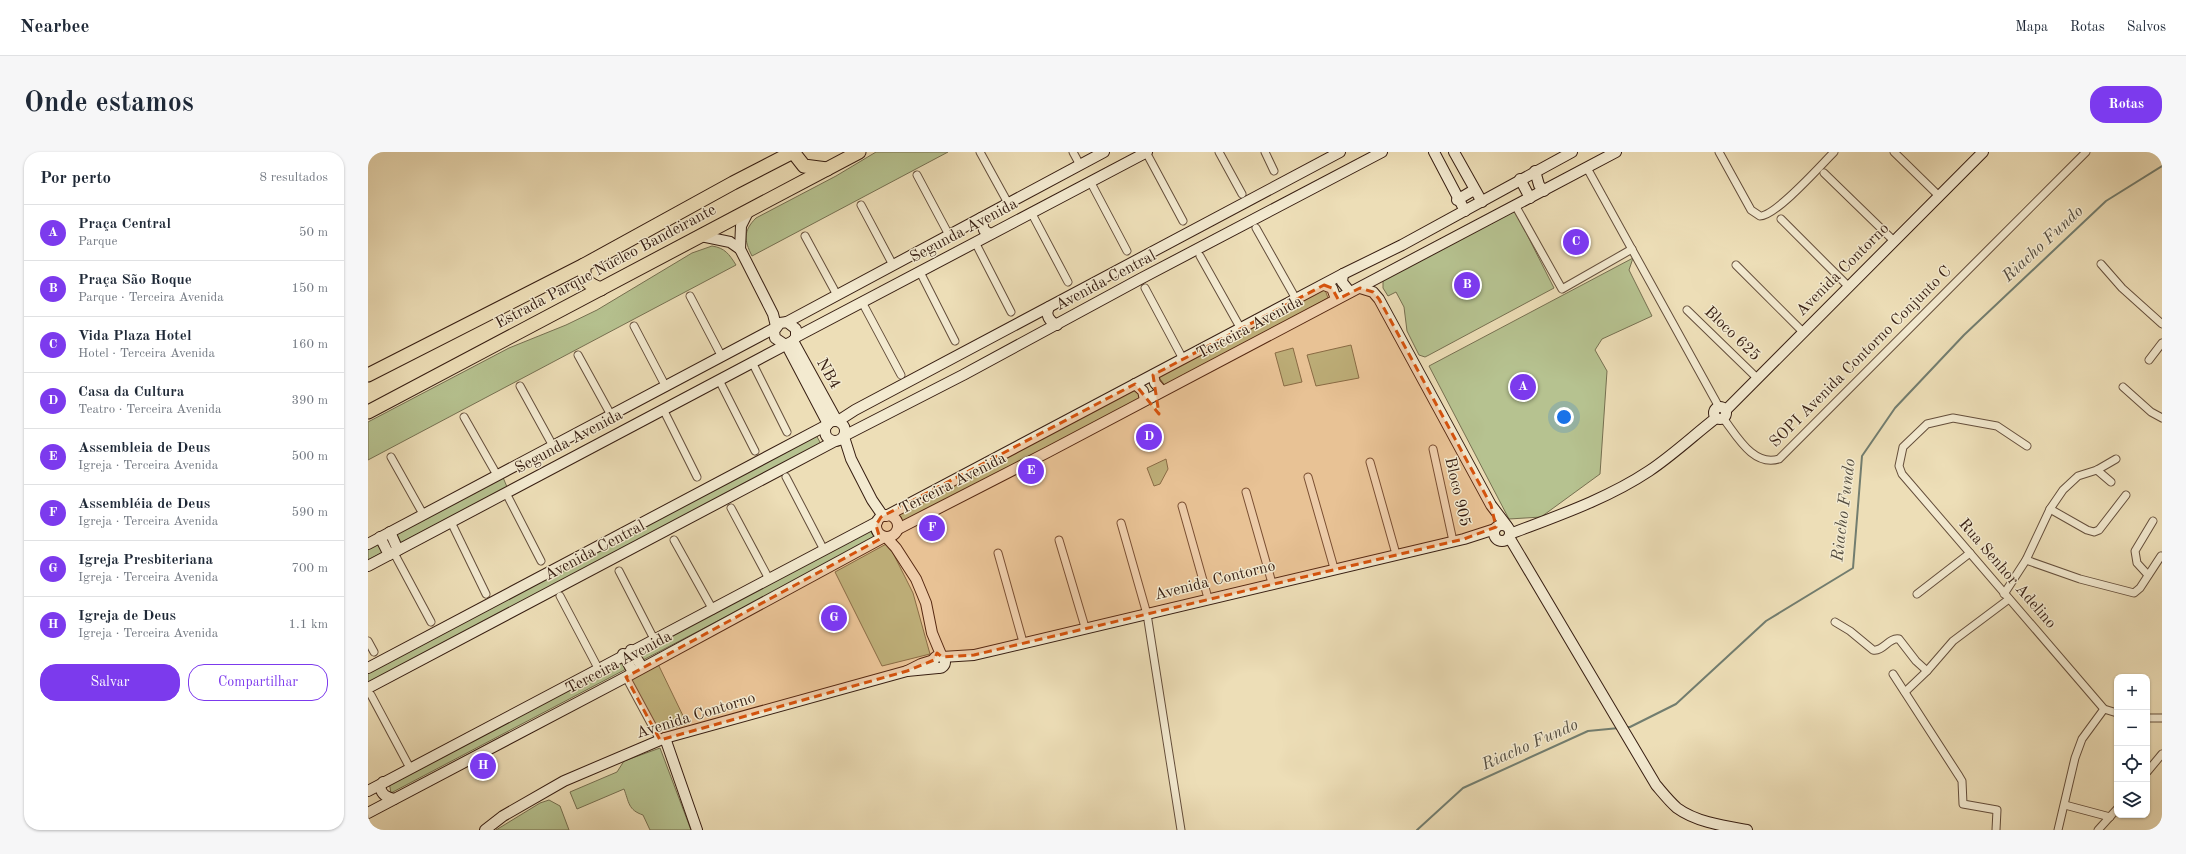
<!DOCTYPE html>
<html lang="pt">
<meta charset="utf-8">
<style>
body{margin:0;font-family:"Old Standard TT",serif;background:#f6f6f7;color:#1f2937}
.controls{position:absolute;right:12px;bottom:12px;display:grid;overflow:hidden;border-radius:8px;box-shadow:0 1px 3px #0004}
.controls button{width:36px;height:36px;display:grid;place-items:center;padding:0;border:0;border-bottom:1px solid #e0e1e3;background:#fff;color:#1f2937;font:20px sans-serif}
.you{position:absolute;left:1196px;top:265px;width:14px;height:14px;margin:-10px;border:3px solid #fff;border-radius:50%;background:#1a73e8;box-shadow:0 0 0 6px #1a73e833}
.badge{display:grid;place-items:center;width:26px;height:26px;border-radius:50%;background:#7c3aed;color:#fff;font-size:13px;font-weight:700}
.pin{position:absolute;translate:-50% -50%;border:2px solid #fff;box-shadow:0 1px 4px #0006}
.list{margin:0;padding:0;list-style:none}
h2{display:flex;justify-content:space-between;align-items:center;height:52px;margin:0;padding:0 16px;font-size:17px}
h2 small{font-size:13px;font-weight:400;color:#747a83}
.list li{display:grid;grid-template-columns:26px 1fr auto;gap:12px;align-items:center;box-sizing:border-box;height:56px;padding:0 16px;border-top:1px solid #e0e1e3}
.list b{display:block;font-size:15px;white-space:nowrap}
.list p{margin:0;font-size:13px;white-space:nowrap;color:#747a83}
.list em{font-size:13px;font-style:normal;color:#747a83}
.actions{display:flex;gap:8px;padding:12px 16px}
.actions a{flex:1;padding:9px 0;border:1px solid #7c3aed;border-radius:16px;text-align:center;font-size:14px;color:#7c3aed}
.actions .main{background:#7c3aed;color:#fff}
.icon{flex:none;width:22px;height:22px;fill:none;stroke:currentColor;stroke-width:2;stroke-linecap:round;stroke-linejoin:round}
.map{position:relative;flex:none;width:1794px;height:678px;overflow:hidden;border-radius:16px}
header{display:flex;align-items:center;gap:24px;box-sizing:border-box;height:56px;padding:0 20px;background:#fff;border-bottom:1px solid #e0e1e3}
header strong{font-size:19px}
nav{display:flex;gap:22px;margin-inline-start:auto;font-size:14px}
.intro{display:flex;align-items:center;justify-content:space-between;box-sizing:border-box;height:96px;padding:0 24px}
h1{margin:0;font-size:28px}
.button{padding:10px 18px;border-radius:16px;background:#7c3aed;color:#fff;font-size:14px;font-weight:700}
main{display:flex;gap:24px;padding:0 24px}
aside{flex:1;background:#fff;border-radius:16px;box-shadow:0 1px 3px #0004}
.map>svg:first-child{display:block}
</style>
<header>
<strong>Nearbee</strong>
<nav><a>Mapa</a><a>Rotas</a><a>Salvos</a></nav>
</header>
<div class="intro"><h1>Onde estamos</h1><a class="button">Rotas</a></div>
<main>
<aside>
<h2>Por perto<small>8 resultados</small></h2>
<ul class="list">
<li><span class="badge">A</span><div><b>Praça Central</b><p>Parque</p></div><em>50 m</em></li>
<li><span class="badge">B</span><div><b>Praça São Roque</b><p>Parque · Terceira Avenida</p></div><em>150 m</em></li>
<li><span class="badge">C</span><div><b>Vida Plaza Hotel</b><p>Hotel · Terceira Avenida</p></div><em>160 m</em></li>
<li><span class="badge">D</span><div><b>Casa da Cultura</b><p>Teatro · Terceira Avenida</p></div><em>390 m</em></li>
<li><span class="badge">E</span><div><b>Assembleia de Deus</b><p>Igreja · Terceira Avenida</p></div><em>500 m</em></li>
<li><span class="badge">F</span><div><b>Assembléia de Deus</b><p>Igreja · Terceira Avenida</p></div><em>590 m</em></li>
<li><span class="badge">G</span><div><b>Igreja Presbiteriana</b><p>Igreja · Terceira Avenida</p></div><em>700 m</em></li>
<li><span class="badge">H</span><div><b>Igreja de Deus</b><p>Igreja · Terceira Avenida</p></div><em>1.1 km</em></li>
</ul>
<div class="actions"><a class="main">Salvar</a><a>Compartilhar</a></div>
</aside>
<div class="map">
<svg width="1794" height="678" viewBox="0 0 1794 678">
<rect width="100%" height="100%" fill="#eddeb7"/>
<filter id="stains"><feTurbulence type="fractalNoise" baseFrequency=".005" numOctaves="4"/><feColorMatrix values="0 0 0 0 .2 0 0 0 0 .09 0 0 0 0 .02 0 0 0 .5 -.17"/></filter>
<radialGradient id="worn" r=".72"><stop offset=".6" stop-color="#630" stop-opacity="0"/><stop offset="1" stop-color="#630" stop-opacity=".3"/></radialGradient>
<g fill="#b6c290" stroke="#767051">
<path d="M508,0H580L384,104C376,88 375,79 388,66L468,24Z"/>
<polygon points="1147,59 1186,136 1061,203 1057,205 1051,203 1039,179 1036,155 1028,140 1020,144 1015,136 1015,127"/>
<path d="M344,94C357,96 361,102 368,113L0,308V270L141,196L198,173L229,158L324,101Z"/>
<polygon points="1265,106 1261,118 1284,164 1234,187 1227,198 1239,219 1232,322 1173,365 1141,367 1061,214"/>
<polygon points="956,135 960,146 798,235 790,224"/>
<polygon points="983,193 991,226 948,234 939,203"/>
<polygon points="925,196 934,230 916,234 907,201"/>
<polygon points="767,234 773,246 532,372 526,362"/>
<polygon points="447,281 453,292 0,531 0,518"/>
<polygon points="798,307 800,317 792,332 786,334 779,316"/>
<polygon points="134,323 139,335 0,408 0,394"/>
<polygon points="500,374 507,387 273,509 266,496"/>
<polygon points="520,391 545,441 562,502 514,514 467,420"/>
<polygon points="253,504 260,516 23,641 21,630"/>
<polygon points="290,512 319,572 290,580 262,527"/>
<path d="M292,596L323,678H282L275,663C260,658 261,650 256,637L209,657L202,640L249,620L256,609Z"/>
<polygon points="181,648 192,654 201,678 128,678 172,651"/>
</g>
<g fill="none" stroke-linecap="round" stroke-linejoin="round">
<g stroke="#727d6f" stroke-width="2">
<polyline points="1257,575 1262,575 1308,552 1398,469 1485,416 1494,304 1527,256 1596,183 1738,49 1794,14"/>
<polyline points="1049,678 1095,636 1220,579 1251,576"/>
</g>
<defs>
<g id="street">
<polyline points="612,0 640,51"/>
<polyline points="705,0 712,13"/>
<polyline points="778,0 815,69"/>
<polyline points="851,0 874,42"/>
<polyline points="897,0 906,19"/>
<path d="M1351,0L1383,58L1392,64C1408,64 1453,13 1466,0"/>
<polyline points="1526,0 1570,43"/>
<polyline points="1219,16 1351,255"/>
<polyline points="1456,21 1526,89"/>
<polyline points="549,23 581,83"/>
<polyline points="722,29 759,99"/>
<polyline points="493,53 525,113"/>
<polyline points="1147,53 1194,137 1264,97"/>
<polyline points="663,60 700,130"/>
<polyline points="1413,67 1481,135"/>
<polyline points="888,76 928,147"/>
<polyline points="437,84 469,143"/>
<polyline points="607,90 643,160"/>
<polyline points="832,104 873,177"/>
<polyline points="1733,112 1754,136 1794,172"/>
<polyline points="1368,113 1435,180"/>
<polyline points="552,120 587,189"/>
<polyline points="777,136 815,207"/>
<polyline points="322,144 354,205"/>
<polyline points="494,150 533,223"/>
<polyline points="1319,158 1389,226"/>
<polyline points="266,174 298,235"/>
<polyline points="210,203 243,263"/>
<polyline points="1781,208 1794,191"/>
<polyline points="384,210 419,280"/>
<polyline points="351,228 387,299"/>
<polyline points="152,234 185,294"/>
<polyline points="1755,235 1783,260 1794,266"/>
<polyline points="295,257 329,325"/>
<polyline points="96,265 129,323"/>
<path d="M1355,266C1369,284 1385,315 1411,307L1718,0"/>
<polyline points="1659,294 1629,274 1585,266 1559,272 1535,295 1531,314 1534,322 1736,557 1749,561"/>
<polyline points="1065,297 1085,389"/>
<polyline points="23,305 55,362"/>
<polyline points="1002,310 1028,402"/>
<polyline points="1729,318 1743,330"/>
<polyline points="418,325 456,398"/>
<polyline points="940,325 966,416"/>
<polyline points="878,340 904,431"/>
<polyline points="138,341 173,409"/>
<polyline points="814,354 840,446"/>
<polyline points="363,356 401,427"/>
<polyline points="1682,357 1719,378 1726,380 1731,378 1758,343"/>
<polyline points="83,370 118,442"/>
<polyline points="753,371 779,462 813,678"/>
<polyline points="306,388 345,458"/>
<polyline points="691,388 717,475"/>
<polyline points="26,401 63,470"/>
<polyline points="630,401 655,490"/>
<polyline points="1658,408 1712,427 1766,441 1772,436 1793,404"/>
<polyline points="251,419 286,487"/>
<polyline points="1780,423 1769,411 1767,399 1785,369"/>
<polyline points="1549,442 1602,401"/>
<polyline points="1636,442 1658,408 1682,357 1695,338 1710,324 1729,318 1748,307"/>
<polyline points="192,444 230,516"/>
<path d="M1467,470L1482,479L1505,498C1515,500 1521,485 1531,487L1548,509L1559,519"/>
<polyline points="0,489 6,500"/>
<polyline points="1525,522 1591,624 1594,629 1595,652 1629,658 1628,678"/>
<polyline points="258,525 292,588"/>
<polyline points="1537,540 1559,519 1585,489 1641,447"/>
<polyline points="3,543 42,616"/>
<polyline points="1779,566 1794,566"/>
<polyline points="1779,620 1794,602"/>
<polyline points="1697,653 1742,665"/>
<polyline points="1690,678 1707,606 1714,587 1736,557"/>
<polyline points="1730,678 1749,657"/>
</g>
<g id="secondary">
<polyline points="1066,0 1097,59"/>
<polyline points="1086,0 1114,50"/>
<polyline points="1167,19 1171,33 1176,39"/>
<polyline points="1152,27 1162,46"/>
<polyline points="1089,48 1106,38"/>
<polyline points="613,66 616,78 622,82"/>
<polyline points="333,84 362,90 372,97 405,162 408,174"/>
<polyline points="372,97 373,74 381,58"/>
<polyline points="975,122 974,130 982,140"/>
<polyline points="956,133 964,136 968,147"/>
<polyline points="992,136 1005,140 1011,147 1123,353 1139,374"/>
<path d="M681,155C677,163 681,169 689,173"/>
<polyline points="419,170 736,0"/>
<polyline points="428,185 779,0"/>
<polyline points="425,189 469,269"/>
<polyline points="418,192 460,272"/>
<polyline points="785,223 787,231 794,239"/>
<polyline points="767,232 775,239 777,248"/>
<circle cx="1352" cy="261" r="6"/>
<polyline points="1358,258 1615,0"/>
<circle cx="467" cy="279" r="10"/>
<polyline points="470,269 487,258 972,0"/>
<polyline points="476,284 595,223 774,126 1014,0"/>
<polyline points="476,285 483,307 504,348 515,364"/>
<circle cx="519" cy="374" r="11"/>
<polyline points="518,364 975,122 1034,93 1204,0"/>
<circle cx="1134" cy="381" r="8"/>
<polyline points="530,377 680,300 1248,0"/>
<polyline points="22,380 30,398"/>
<path d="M1142,382C1189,364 1239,347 1281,319C1305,303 1326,283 1348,266"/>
<polyline points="12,385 21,403"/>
<polyline points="518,385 528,396 548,427 558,451 564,481 574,505"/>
<path d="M1141,385L1288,633C1294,640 1301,649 1309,656C1328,670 1356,674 1379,678"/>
<polyline points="0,392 407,176"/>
<polyline points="0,414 425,189 428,185 428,177 419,170 412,171 406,179 407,186 416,192"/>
<polyline points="263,498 274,515"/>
<polyline points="255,502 265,520"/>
<circle cx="571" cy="510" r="6"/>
<polyline points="574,505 606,503 1096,387 1127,377"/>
<polyline points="0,516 459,273"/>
<polyline points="539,519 570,516"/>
<polyline points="0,536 467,289"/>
<polyline points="297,586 329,678"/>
<path d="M15,630L12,635C14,643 18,645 26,647"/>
<polyline points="0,639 509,370"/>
<polyline points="0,661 258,525 516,385"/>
<polyline points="117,678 135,664 196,629 297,586 539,519 553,512 566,508"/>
</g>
<g id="highway">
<polyline points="425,0 436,14 459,17"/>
<path d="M216,113C215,128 219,132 233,137"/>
<polyline points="0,223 216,113 365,31 425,0"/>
<polyline points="0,260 491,0"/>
</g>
</defs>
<use href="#street" stroke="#644e3b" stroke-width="9"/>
<use href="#secondary" stroke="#371e12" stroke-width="12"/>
<use href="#highway" stroke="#371e12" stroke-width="15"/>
<use href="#street" stroke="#f3ead0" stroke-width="7"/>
<use href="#secondary" stroke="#f3ead0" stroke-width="10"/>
<use href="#highway" stroke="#eddeb7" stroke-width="13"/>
</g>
<path fill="#d6530d" fill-opacity="0.2" stroke="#d6530d" stroke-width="3" stroke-dasharray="8 5" stroke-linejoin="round" d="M956,133L964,136L970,147L992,136L1005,140L1011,147L1123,353L1128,375L1096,387L606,503L574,505L569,501L566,508L539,519L292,588L258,525L512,387L508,373L513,365L767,232L791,262L785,223Z"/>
<g text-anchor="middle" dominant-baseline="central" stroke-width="3" stroke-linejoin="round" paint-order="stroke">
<g font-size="16" fill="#371e12" stroke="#f3ead0">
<text transform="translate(596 79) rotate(-28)">Segunda Avenida</text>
<text transform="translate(238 115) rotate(-28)">Estrada Parque Núcleo Bandeirante</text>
<text transform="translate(1475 118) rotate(-45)">Avenida Contorno</text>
<text transform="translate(738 129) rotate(-28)">Avenida Central</text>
<text transform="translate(882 176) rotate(-28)">Terceira Avenida</text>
<text transform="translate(1364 182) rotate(44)">Bloco 625</text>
<text transform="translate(1493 205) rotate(-45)">SOPI Avenida Contorno Conjunto C</text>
<text transform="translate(460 222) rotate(61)">NB4</text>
<text transform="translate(201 290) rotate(-28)">Segunda Avenida</text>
<text transform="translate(585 332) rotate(-27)">Terceira Avenida</text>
<text transform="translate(1089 340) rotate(77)">Bloco 905</text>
<text transform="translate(227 399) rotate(-28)">Avenida Central</text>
<text transform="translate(1639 422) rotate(49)">Rua Senhor Adelino</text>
<text transform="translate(847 429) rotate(-14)">Avenida Contorno</text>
<text transform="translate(251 511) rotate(-28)">Terceira Avenida</text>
<text transform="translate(328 564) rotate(-17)">Avenida Contorno</text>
</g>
<g font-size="17" font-style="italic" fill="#544d40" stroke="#f3ead0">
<text transform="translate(1675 92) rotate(-43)">Riacho Fundo</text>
<text transform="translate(1476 358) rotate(-83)">Riacho Fundo</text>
<text transform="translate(1162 593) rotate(-24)">Riacho Fundo</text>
</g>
</g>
<rect width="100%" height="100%" filter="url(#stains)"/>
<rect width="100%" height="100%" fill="url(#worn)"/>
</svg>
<div class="controls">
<button>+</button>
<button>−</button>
<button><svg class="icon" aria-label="locate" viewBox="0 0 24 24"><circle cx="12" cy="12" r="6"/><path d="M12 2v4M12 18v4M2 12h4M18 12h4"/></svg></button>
<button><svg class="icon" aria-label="layers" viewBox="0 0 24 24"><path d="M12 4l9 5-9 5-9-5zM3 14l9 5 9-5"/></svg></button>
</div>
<div class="you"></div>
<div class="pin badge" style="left:1155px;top:235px">A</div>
<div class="pin badge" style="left:1099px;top:133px">B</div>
<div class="pin badge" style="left:1208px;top:90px">C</div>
<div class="pin badge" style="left:781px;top:285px">D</div>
<div class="pin badge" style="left:663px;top:319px">E</div>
<div class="pin badge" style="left:564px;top:376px">F</div>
<div class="pin badge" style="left:466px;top:466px">G</div>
<div class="pin badge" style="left:115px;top:614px">H</div>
</div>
</main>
